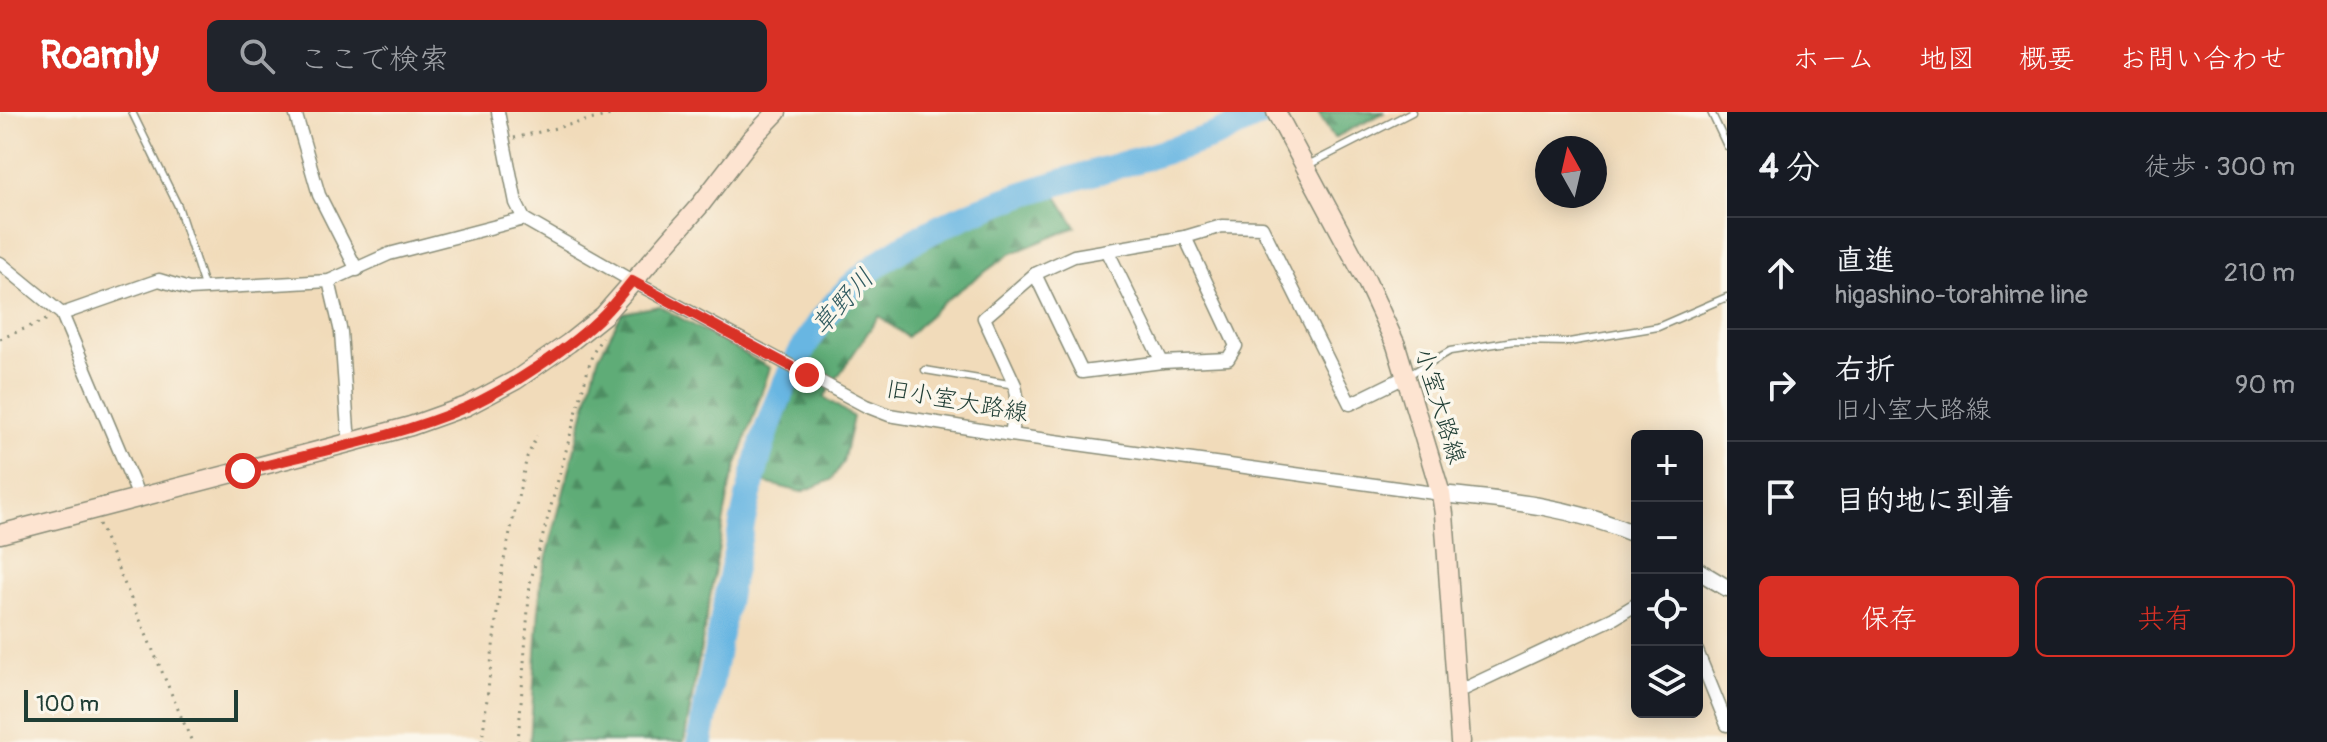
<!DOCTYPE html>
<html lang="ja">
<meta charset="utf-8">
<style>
body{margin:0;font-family:Pangolin,"Klee One",sans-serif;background:#20242c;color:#f1f3f6}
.controls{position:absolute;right:24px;bottom:24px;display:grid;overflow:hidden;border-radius:12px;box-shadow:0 4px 20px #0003}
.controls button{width:72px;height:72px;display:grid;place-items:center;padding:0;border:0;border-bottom:2px solid #363941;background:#171b24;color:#f1f3f6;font:40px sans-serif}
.compass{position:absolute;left:1535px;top:24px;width:72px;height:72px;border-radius:50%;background:#171b24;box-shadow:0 4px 20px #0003;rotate:352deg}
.scale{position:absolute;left:24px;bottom:20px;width:214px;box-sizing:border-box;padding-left:8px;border:4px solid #1f3d34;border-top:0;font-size:22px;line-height:28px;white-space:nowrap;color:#1f3d34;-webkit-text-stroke:6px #fbf7ec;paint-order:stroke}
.stop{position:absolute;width:24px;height:24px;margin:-18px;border:6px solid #d93025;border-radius:50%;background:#fff}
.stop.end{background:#d93025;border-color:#fff;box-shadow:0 2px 8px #0008}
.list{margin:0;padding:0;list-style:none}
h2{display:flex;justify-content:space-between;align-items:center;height:104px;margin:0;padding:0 32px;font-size:34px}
h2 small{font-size:26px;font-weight:400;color:#9ea1a6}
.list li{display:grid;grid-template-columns:52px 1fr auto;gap:24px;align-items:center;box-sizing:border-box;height:112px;padding:0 32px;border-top:2px solid #363941}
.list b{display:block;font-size:30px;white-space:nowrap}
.list p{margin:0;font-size:26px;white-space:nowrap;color:#9ea1a6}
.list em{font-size:26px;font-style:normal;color:#9ea1a6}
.actions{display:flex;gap:16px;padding:24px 32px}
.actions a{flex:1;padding:18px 0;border:2px solid #d93025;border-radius:12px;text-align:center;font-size:28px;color:#d93025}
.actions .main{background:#d93025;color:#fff}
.icon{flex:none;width:44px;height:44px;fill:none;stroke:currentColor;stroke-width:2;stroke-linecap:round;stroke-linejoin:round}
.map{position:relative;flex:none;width:1727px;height:630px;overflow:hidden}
header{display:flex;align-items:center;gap:48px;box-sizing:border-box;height:112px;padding:0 40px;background:#d93025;color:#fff}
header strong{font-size:38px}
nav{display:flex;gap:44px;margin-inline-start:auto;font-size:28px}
.search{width:560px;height:72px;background:#20242c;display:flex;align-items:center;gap:20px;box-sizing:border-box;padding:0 28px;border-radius:12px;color:#9ea1a6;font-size:30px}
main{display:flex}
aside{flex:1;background:#171b24}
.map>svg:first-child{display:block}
</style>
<header>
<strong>Roamly</strong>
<div class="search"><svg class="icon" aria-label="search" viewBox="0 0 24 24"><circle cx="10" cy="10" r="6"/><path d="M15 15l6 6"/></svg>ここで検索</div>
<nav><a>ホーム</a><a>地図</a><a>概要</a><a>お問い合わせ</a></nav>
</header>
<main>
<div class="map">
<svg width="1727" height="630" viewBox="0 0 1727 630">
<defs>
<pattern id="forest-firs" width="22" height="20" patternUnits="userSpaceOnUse" patternTransform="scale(2)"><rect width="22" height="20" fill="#5fac77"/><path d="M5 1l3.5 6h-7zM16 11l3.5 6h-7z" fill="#4e8d62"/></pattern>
</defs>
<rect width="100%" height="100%" fill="#fbf7ec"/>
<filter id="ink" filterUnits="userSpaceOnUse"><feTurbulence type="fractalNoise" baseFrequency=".0125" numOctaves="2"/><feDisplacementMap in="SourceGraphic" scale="16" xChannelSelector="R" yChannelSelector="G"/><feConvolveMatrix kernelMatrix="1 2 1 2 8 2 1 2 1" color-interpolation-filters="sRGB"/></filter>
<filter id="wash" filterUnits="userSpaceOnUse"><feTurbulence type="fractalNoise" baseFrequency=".006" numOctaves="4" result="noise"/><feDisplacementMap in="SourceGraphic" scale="32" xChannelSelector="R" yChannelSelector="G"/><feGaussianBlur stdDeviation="1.8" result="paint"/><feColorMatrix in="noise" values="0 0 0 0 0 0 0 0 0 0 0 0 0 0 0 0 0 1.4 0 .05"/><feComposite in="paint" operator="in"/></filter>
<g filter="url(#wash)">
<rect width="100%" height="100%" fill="#f1dbba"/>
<g fill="url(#forest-firs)" stroke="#3f7456" stroke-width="2">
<polygon points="1318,0 1385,0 1334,26"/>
<polygon points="1052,76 1076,115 1010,142 943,190 907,225 879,204 824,285 853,305 843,350 831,368 801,380 758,369 813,236 870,166 944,121"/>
<polygon points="659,194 770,256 730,373 684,630 530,630 541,468 598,246 622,201"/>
</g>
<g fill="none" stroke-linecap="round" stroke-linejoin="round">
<path stroke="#68b6e2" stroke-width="26" d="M700,630C709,578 719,527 729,475C750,374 769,263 841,185C878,145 929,118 979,98C1054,68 1134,52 1210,25C1229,18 1247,8 1265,0"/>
</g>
</g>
<g filter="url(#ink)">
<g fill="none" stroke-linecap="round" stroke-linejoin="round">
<defs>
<g id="service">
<polyline points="132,0 178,94 205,177"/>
<polyline points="1711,0 1727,34"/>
<polyline points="1308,53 1412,0"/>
<polyline points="925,258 1015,273"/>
<polyline points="1407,264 1450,239 1514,229 1569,230 1658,215 1727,185"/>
</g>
<g id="minor">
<polyline points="295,0 319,83 357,158"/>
<polyline points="498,0 516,91 524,107 632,169 866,294 889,303 1011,323 1441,382"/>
<polyline points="1108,140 1162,250"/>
<polyline points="0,151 62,202 139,385"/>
<polyline points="1035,162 1082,260 1162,250 1228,247 1236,234 1185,125"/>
<polyline points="329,169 341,220 348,318 352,330"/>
<polyline points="62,202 159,168 189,177 329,169 389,142 524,107"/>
<polyline points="1011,323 1017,284 1015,273 984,206 1035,162 1074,144 1185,125 1222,114 1262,115 1350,292 1407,264"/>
<polyline points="1697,539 1727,613"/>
<polyline points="1457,580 1614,506 1637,492"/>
</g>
<g id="tertiary">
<path d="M1441,382C1512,389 1570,394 1637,423"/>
<polyline points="1697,458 1727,476"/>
</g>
<g id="secondary">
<polyline points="1276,0 1366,168 1396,233 1441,382 1444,402 1460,630"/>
<polyline points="0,422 352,330 411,314 467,294 516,268 569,231 604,203 701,92 751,27 777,0"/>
</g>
</defs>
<use href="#service" stroke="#888c77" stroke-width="9"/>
<use href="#minor" stroke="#888c77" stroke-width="15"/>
<use href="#tertiary" stroke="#888c77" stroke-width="19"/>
<use href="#secondary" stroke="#888c77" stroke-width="21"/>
<g stroke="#888c77" stroke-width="3" stroke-dasharray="2 6" stroke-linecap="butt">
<polyline points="514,26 623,0"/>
<polyline points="0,227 48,207"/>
<polyline points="99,412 192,630"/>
<polyline points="482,630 502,457 527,345 537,324"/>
<polyline points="518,630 530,471 592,243 602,225"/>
</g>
<use href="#service" stroke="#fff" stroke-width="6"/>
<use href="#minor" stroke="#fff" stroke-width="12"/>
<use href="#tertiary" stroke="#fff" stroke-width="16"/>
<use href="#secondary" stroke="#fde4d1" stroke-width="18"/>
</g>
</g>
<g fill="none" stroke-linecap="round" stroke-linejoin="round" filter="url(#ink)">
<path stroke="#d93025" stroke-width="10" d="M243,359C316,340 398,325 467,295C509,276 572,235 604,202C614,192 623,180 632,169L807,263"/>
</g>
<g text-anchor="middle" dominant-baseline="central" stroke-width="7" stroke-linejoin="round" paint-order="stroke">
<g font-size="24" fill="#1f3d34" stroke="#fbf7ec">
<text transform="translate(957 289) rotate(10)">旧小室大路線</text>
<text transform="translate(1440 294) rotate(73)">小室大路線</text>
</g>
<g font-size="26" font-style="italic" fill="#315b60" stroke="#fbf7ec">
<text transform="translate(843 190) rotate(-48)">草野川</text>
</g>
</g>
</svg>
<div class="controls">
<button>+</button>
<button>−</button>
<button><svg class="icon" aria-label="locate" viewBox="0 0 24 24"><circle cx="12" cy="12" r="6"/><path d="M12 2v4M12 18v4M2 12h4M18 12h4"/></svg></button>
<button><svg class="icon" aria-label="layers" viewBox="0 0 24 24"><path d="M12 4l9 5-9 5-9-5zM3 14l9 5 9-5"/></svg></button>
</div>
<svg class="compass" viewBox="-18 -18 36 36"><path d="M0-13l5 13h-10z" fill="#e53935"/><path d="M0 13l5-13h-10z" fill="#9ea1a6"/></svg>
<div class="scale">100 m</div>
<div class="stop" style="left:243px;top:359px"></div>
<div class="stop end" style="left:807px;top:263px"></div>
</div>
<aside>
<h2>4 分<small>徒歩 · 300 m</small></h2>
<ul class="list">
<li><svg class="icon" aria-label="ahead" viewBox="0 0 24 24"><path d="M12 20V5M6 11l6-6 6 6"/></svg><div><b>直進</b><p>higashino-torahime line</p></div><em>210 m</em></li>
<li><svg class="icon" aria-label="right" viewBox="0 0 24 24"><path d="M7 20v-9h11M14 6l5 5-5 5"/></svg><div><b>右折</b><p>旧小室大路線</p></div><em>90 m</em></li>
<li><svg class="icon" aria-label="arrive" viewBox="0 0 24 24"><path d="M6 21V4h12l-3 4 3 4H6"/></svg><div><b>目的地に到着</b></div></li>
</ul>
<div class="actions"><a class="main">保存</a><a>共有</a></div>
</aside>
</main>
